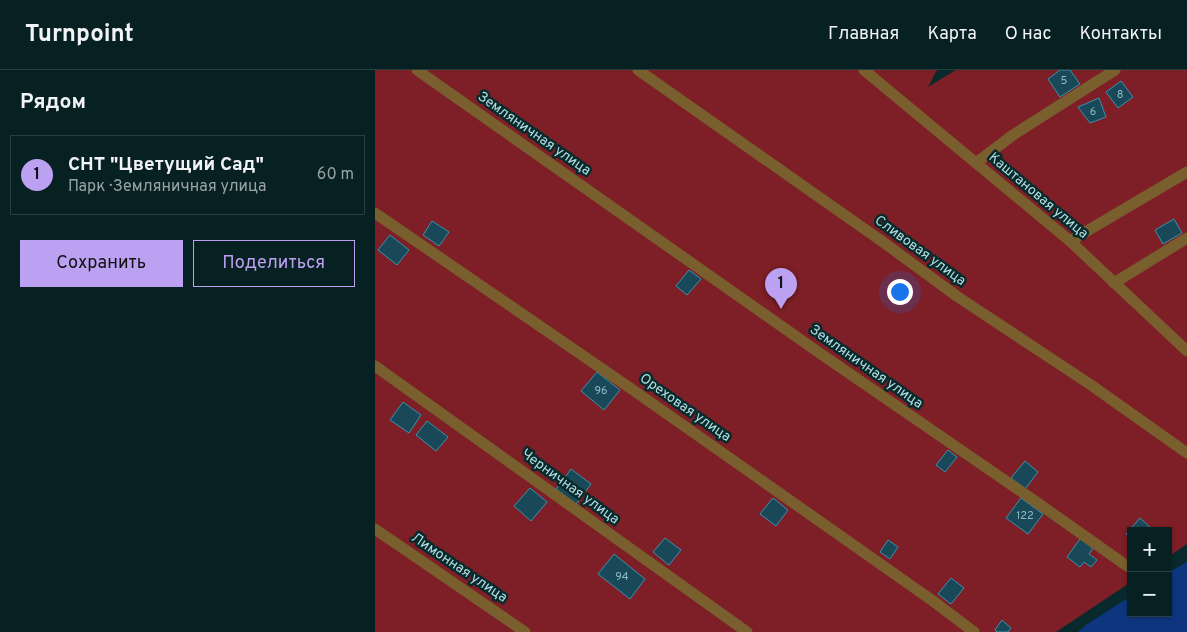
<!DOCTYPE html>
<html lang="ru">
<meta charset="utf-8">
<style>
body{margin:0;font-family:Overpass,sans-serif;background:#10282a;color:#f1f3f6}
.controls{position:absolute;right:15px;bottom:15px;display:grid;overflow:hidden;border-radius:0px;box-shadow:0 1px 4px #0004}
.controls button{width:45px;height:45px;display:grid;place-items:center;padding:0;border:0;border-bottom:1px solid #283e3f;background:#072021;color:#f1f3f6;font:25px sans-serif}
.you{position:absolute;left:524px;top:221px;width:18px;height:18px;margin:-12px;border:4px solid #fff;border-radius:50%;background:#1a73e8;box-shadow:0 0 0 8px #1a73e833}
.badge{display:grid;place-items:center;width:32px;height:32px;border-radius:50%;background:#bca0f2;color:#111;font-size:16px;font-weight:700}
.pin{position:absolute;translate:-50% -41px;filter:drop-shadow(0 1px 2px #0008)}
.pin::after{content:'';position:absolute;top:26px;width:18px;height:15px;background:inherit;clip-path:polygon(0 0,100% 0,50% 100%)}
.list{margin:0;padding:0;list-style:none}
h2{display:flex;justify-content:space-between;align-items:center;height:65px;margin:0;padding:0 20px;font-size:21px}
h2 small{font-size:16px;font-weight:400;color:#98a3a5}
.list li{display:grid;grid-template-columns:32px 1fr auto;gap:15px;align-items:center;box-sizing:border-box;height:80px;margin:0 10px 10px;padding:0 10px;border:1px solid #283e3f;border-radius:0px}
.list b{display:block;font-size:19px;white-space:nowrap}
.list p{margin:0;font-size:16px;white-space:nowrap;color:#98a3a5}
.list em{font-size:16px;font-style:normal;color:#98a3a5}
.actions{display:flex;gap:10px;padding:15px 20px}
.actions a{flex:1;padding:11px 0;border:1px solid #bca0f2;border-radius:0px;text-align:center;font-size:18px;color:#bca0f2}
.actions .main{background:#bca0f2;color:#111}
.map{position:relative;flex:none;width:812px;height:562px;overflow:hidden}
header{display:flex;align-items:center;gap:30px;box-sizing:border-box;height:70px;padding:0 25px;background:#072021;border-bottom:1px solid #283e3f}
header strong{font-size:24px}
nav{display:flex;gap:28px;margin-inline-start:auto;font-size:18px}
main{display:flex}
aside{flex:1;background:#072021}
.map>svg:first-child{display:block}
</style>
<header>
<strong>Turnpoint</strong>
<nav><a>Главная</a><a>Карта</a><a>О нас</a><a>Контакты</a></nav>
</header>
<main>
<aside>
<h2>Рядом<small></small></h2>
<ul class="list">
<li><span class="badge">1</span><div><b>СНТ &quot;Цветущий Сад&quot;</b><p>Парк · Земляничная улица</p></div><em>60 m</em></li>
</ul>
<div class="actions"><a class="main">Сохранить</a><a>Поделиться</a></div>
</aside>
<div class="map">
<svg width="812" height="562" viewBox="0 0 812 562">
<rect width="100%" height="100%" fill="#092a2c"/>
<polygon fill="#7e1e26" points="0,0 562,0 553,17 581,0 812,0 812,474 793,487 793,461 756,461 756,512 681,562 0,562"/>
<polygon fill="#0d367f" points="812,492 812,562 703,562 711,555 756,526 756,543 793,543 793,503"/>
<g fill="#194958" stroke="#3793ae">
<polygon points="685,0 695,0 705,14 685,27 673,9"/>
<polygon points="746,11 758,27 743,38 731,22"/>
<polygon points="724,28 731,47 715,53 703,37"/>
<polygon points="799,149 807,163 788,174 780,160"/>
<polygon points="57,151 74,162 64,176 48,165"/>
<polygon points="15,165 34,180 22,195 3,180"/>
<polygon points="314,200 326,209 312,225 301,216"/>
<polygon points="222,302 245,320 229,340 206,321"/>
<polygon points="28,332 46,345 34,363 15,350"/>
<polygon points="52,351 73,367 61,381 41,365"/>
<polygon points="573,380 582,387 570,402 561,395"/>
<polygon points="650,391 663,402 650,419 636,408"/>
<polygon points="196,399 216,414 201,434 181,419"/>
<polygon points="155,418 172,432 156,451 139,436"/>
<polygon points="398,428 413,440 401,456 385,444"/>
<polygon points="646,428 668,444 653,464 631,448"/>
<polygon points="765,448 777,459 776,461 756,461 756,468 751,464"/>
<polygon points="290,468 306,480 294,495 278,482"/>
<polygon points="705,469 718,478 714,484 722,490 716,497 709,492 705,497 692,487"/>
<polygon points="513,470 523,477 515,489 505,482"/>
<polygon points="239,484 270,509 255,529 223,504"/>
<polygon points="576,508 589,518 576,534 563,524"/>
<polygon points="627,550 636,558 633,562 622,562 620,560"/>
</g>
<g fill="none" stroke-linecap="round" stroke-linejoin="round">
<g stroke="#795f2e" stroke-width="11">
<polyline points="42,0 446,284 660,431 752,496"/>
<polyline points="263,0 508,172 583,227 716,315 812,383"/>
<polyline points="489,0 695,171 812,281"/>
<polyline points="601,93 638,65 740,0"/>
<polyline points="0,143 258,320 558,531 599,562"/>
<polyline points="695,171 812,102"/>
<polyline points="739,213 812,168"/>
<polyline points="0,296 372,562"/>
<polyline points="0,459 150,562"/>
</g>
</g>
<g text-anchor="middle" dominant-baseline="central" stroke-width="5" stroke-linejoin="round" paint-order="stroke">
<g font-size="11" fill="#8cbac0">
<text x="689" y="11">5</text>
<text x="745" y="25">8</text>
<text x="718" y="42">6</text>
<text x="226" y="321">96</text>
<text x="650" y="446">122</text>
<text x="247" y="507">94</text>
</g>
<g font-size="14" fill="#b2dfe2" stroke="#092a2c">
<text transform="translate(159 64) rotate(35)">Земляничная улица</text>
<text transform="translate(663 126) rotate(40)">Каштановая улица</text>
<text transform="translate(545 181) rotate(36)">Сливовая улица</text>
<text transform="translate(491 297) rotate(35)">Земляничная улица</text>
<text transform="translate(310 338) rotate(35)">Ореховая улица</text>
<text transform="translate(195 417) rotate(36)">Черничная улица</text>
<text transform="translate(84 498) rotate(34)">Лимонная улица</text>
</g>
</g>
</svg>
<div class="controls">
<button>+</button>
<button>−</button>
</div>
<div class="you"></div>
<div class="pin badge" style="left:406px;top:239px">1</div>
</div>
</main>
